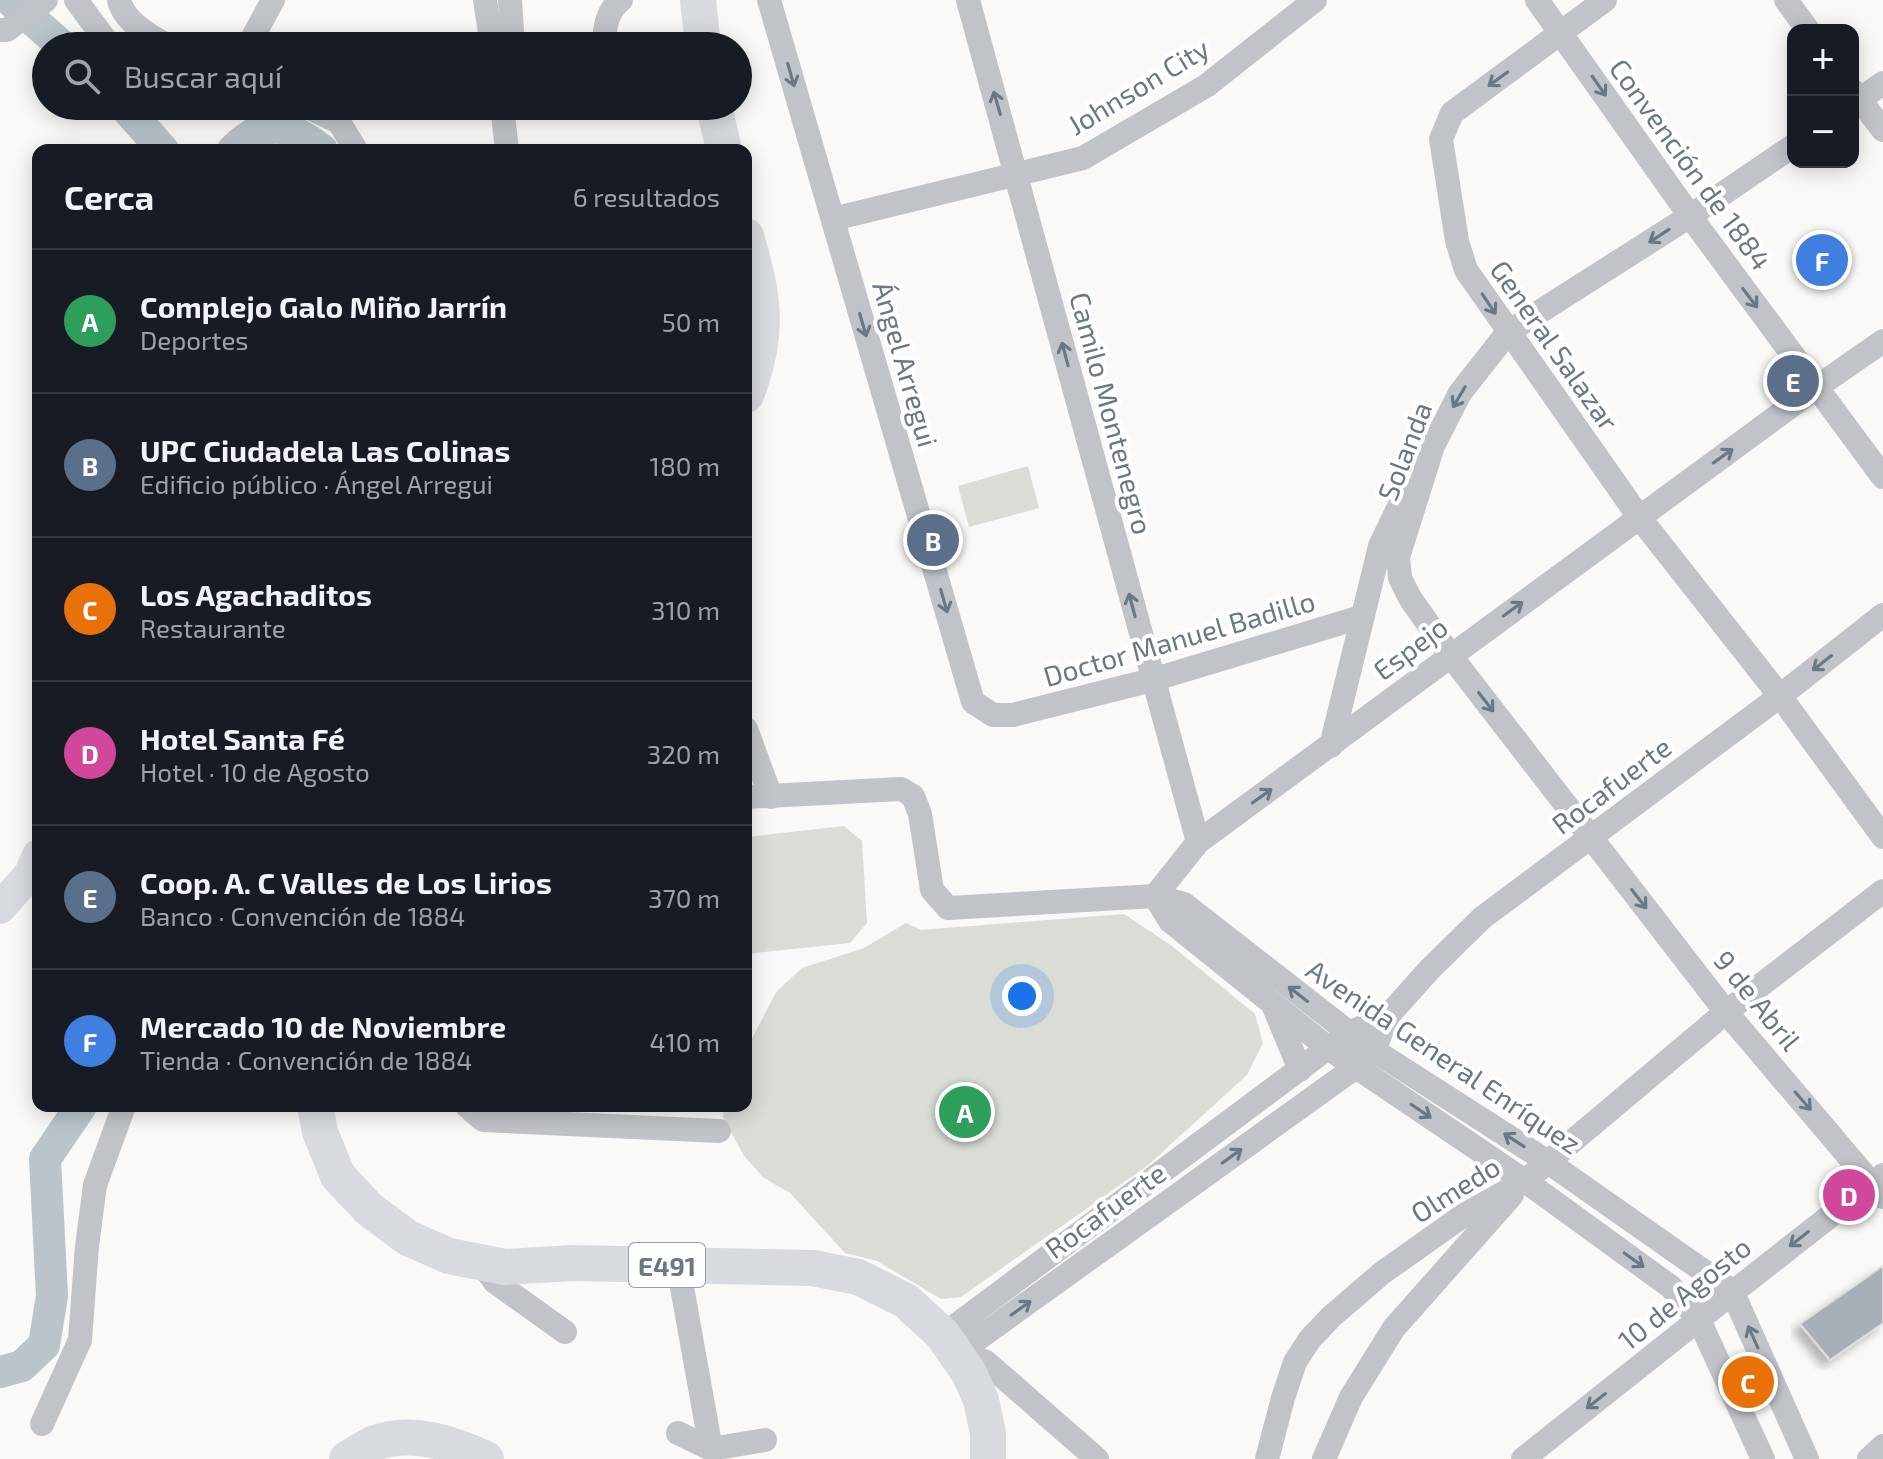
<!DOCTYPE html>
<html lang="es">
<meta charset="utf-8">
<style>
body{margin:0;font-family:"Exo 2",sans-serif;background:#20242c;color:#f1f3f6}
.controls{position:absolute;right:24px;top:24px;display:grid;overflow:hidden;border-radius:16px;box-shadow:0 4px 20px #0003}
.controls button{width:72px;height:72px;display:grid;place-items:center;padding:0;border:0;border-bottom:2px solid #363941;background:#171b24;color:#f1f3f6;font:40px sans-serif}
.you{position:absolute;left:1022px;top:996px;width:28px;height:28px;margin:-20px;border:6px solid #fff;border-radius:50%;background:#1a73e8;box-shadow:0 0 0 12px #1a73e833}
.badge{display:grid;place-items:center;width:52px;height:52px;border-radius:50%;background:#d86338;color:#fff;font-size:26px;font-weight:700}
.pin{position:absolute;translate:-50% -50%;border:4px solid #fff;box-shadow:0 2px 8px #0006}
.list{margin:0;padding:0;list-style:none}
h2{display:flex;justify-content:space-between;align-items:center;height:104px;margin:0;padding:0 32px;font-size:34px}
h2 small{font-size:26px;font-weight:400;color:#9ea1a6}
.list li{display:grid;grid-template-columns:52px 1fr auto;gap:24px;align-items:center;box-sizing:border-box;height:144px;padding:0 32px;border-top:2px solid #363941}
.list b{display:block;font-size:30px;white-space:nowrap}
.list p{margin:0;font-size:26px;white-space:nowrap;color:#9ea1a6}
.list em{font-size:26px;font-style:normal;color:#9ea1a6}
.icon{flex:none;width:44px;height:44px;fill:none;stroke:currentColor;stroke-width:2;stroke-linecap:round;stroke-linejoin:round}
.map{position:relative;flex:none;width:1883px;height:1459px;overflow:hidden}
.search{position:absolute;background:#171b24;box-shadow:0 4px 20px #0003;left:32px;top:32px;width:720px;height:88px;display:flex;align-items:center;gap:20px;box-sizing:border-box;padding:0 28px;border-radius:44px;color:#9ea1a6;font-size:30px}
.panel{position:absolute;background:#171b24;box-shadow:0 4px 20px #0003;left:32px;top:144px;width:720px;height:968px;border-radius:16px}
.map>svg:first-child{display:block}
</style>
<div class="map">
<svg width="1883" height="1459" viewBox="0 0 1883 1459">
<defs>
<filter id="shadow"><feDropShadow dx="-7" dy="7" stdDeviation="4" flood-color="#0004"/></filter>
</defs>
<rect width="100%" height="100%" fill="#f9f9f7"/>
<g fill="#d9ddd6">
<polygon points="1028,466 1039,508 969,527 958,486"/>
<polygon points="844,826 862,841 867,923 850,943 746,954 746,837"/>
<polygon points="1124,914 1172,946 1255,1014 1263,1043 1247,1075 1147,1166 961,1297 941,1299 877,1261 845,1253 790,1193 764,1178 744,1156 723,1117 725,1106 746,1106 746,1050 776,992 802,968 864,948 906,923 921,930"/>
</g>
<g fill="none" stroke-linecap="round" stroke-linejoin="round">
<g stroke="#bac4c9" stroke-width="32">
<polyline points="10,0 62,46"/>
<polyline points="124,106 163,150"/>
<path d="M233,150C266,117 288,124 322,150"/>
<polyline points="0,1372 22,1366 44,1345 52,1296 45,1159 81,1106"/>
</g>
</g>
<polygon fill="#a8afb6" stroke="#dbdbd9" stroke-width="2" filter="url(#shadow)" points="1883,1266 1883,1323 1830,1360 1800,1324"/>
<g fill="none" stroke-linecap="round" stroke-linejoin="round">
<g stroke="#c0c4c8" stroke-width="24">
<polyline points="76,0 110,46"/>
<path d="M119,0C124,22 151,37 169,46"/>
<polyline points="485,0 492,46"/>
<polyline points="510,0 513,46"/>
<polyline points="769,0 973,702 993,715 1013,715 1152,680 1361,617"/>
<polyline points="968,0 1198,842"/>
<polyline points="1537,0 1690,216 1883,477"/>
<polyline points="1605,0 1452,113 1441,139 1457,241 1466,270 1639,517 1780,696 1883,837"/>
<polyline points="1786,0 1808,30"/>
<polyline points="0,30 7,30 46,0"/>
<polyline points="248,46 273,0"/>
<path d="M603,46C605,29 606,11 621,0"/>
<polyline points="1853,91 1883,130"/>
<polyline points="1853,104 1883,83"/>
<polyline points="155,106 178,106"/>
<polyline points="305,106 339,122 356,150"/>
<polyline points="502,106 507,150"/>
<polyline points="1793,146 1690,216 1508,332 1460,393 1433,446 1398,557 1400,578 1410,598 1450,655 1726,1012 1883,1197"/>
<polyline points="833,219 1083,158 1206,86 1315,0"/>
<polyline points="746,729 771,797"/>
<polyline points="1331,746 1380,546 1407,490"/>
<polyline points="746,797 901,789 913,796 920,814 932,890 948,908 1155,896 1184,904 1361,1042 1548,1162 1732,1291 1807,1459"/>
<polyline points="1155,896 1198,842 1817,387 1883,341"/>
<polyline points="1155,896 1170,921 1328,1048 1525,1181 1671,1287 1699,1320 1763,1459"/>
<polyline points="1274,1007 1300,1070"/>
<polyline points="1387,1017 1430,969 1482,918 1780,696 1883,615"/>
<polyline points="467,1106 483,1120 719,1131"/>
<polyline points="482,1264 495,1282 565,1332"/>
<polyline points="678,1265 711,1449"/>
<polyline points="943,1335 1348,1033 1387,1017 1374,1051 1356,1067 958,1353"/>
<polyline points="958,1353 986,1362 1097,1459"/>
<polyline points="42,1424 80,1340 87,1246 95,1185 124,1106"/>
<polyline points="678,1433 711,1449 765,1440"/>
<polyline points="1267,1459 1283,1398 1295,1362 1310,1339 1332,1316 1382,1273 1464,1215 1525,1181 1726,1012 1883,891"/>
<polyline points="1324,1459 1351,1397 1394,1328 1512,1195"/>
<path d="M1523,1459C1643,1364 1762,1268 1883,1175"/>
<polyline points="1869,1459 1883,1446"/>
</g>
<polyline stroke="#d7dbdf" stroke-width="32" points="0,908 30,874 38,855"/>
<g stroke="#d7dbdf" stroke-width="36">
<polyline points="698,0 703,46"/>
<polyline points="714,106 724,150"/>
<path d="M746,236C764,297 770,333 746,395"/>
<polyline points="315,1106 320,1132 338,1176 369,1209 408,1238 449,1256 505,1267 574,1263 813,1268 858,1277 906,1301 943,1335 969,1373 981,1400 988,1433 988,1459"/>
<path d="M347,1459C356,1454 366,1447 375,1443C412,1429 453,1444 486,1459"/>
</g>
</g>
<defs><path id="oneway-shaft" d="M-6 0H5M1.5-3L5.5 0L1.5 3" fill="none" stroke-width="1.6" stroke-linecap="round" stroke-linejoin="round" transform="scale(2)"/></defs>
<g stroke="#6a7886">
<use href="#oneway-shaft" transform="translate(791 75) rotate(74)"/>
<use href="#oneway-shaft" transform="translate(1498 79) rotate(144)"/>
<use href="#oneway-shaft" transform="translate(1599 86) rotate(55)"/>
<use href="#oneway-shaft" transform="translate(997 103) rotate(-106)"/>
<use href="#oneway-shaft" transform="translate(1659 236) rotate(147)"/>
<use href="#oneway-shaft" transform="translate(1750 298) rotate(53)"/>
<use href="#oneway-shaft" transform="translate(1489 304) rotate(56)"/>
<use href="#oneway-shaft" transform="translate(863 325) rotate(74)"/>
<use href="#oneway-shaft" transform="translate(1065 354) rotate(-105)"/>
<use href="#oneway-shaft" transform="translate(1459 397) rotate(121)"/>
<use href="#oneway-shaft" transform="translate(1723 456) rotate(-36)"/>
<use href="#oneway-shaft" transform="translate(944 601) rotate(74)"/>
<use href="#oneway-shaft" transform="translate(1132 605) rotate(-105)"/>
<use href="#oneway-shaft" transform="translate(1513 609) rotate(-36)"/>
<use href="#oneway-shaft" transform="translate(1822 663) rotate(142)"/>
<use href="#oneway-shaft" transform="translate(1486 702) rotate(52)"/>
<use href="#oneway-shaft" transform="translate(1262 796) rotate(-36)"/>
<use href="#oneway-shaft" transform="translate(1639 899) rotate(52)"/>
<use href="#oneway-shaft" transform="translate(1298 994) rotate(-142)"/>
<use href="#oneway-shaft" transform="translate(1803 1101) rotate(49)"/>
<use href="#oneway-shaft" transform="translate(1421 1111) rotate(34)"/>
<use href="#oneway-shaft" transform="translate(1514 1140) rotate(-147)"/>
<use href="#oneway-shaft" transform="translate(1232 1156) rotate(-36)"/>
<use href="#oneway-shaft" transform="translate(1799 1239) rotate(142)"/>
<use href="#oneway-shaft" transform="translate(1634 1260) rotate(36)"/>
<use href="#oneway-shaft" transform="translate(1021 1308) rotate(-36)"/>
<use href="#oneway-shaft" transform="translate(1753 1337) rotate(-114)"/>
<use href="#oneway-shaft" transform="translate(1596 1401) rotate(142)"/>
</g>
<g text-anchor="middle" dominant-baseline="central" stroke-width="8" stroke-linejoin="round" paint-order="stroke">
<rect fill="#fff" stroke="#97a0aa" stroke-width="2" x="629" y="1243" width="76" height="44" rx="6"/>
<g font-size="26" font-weight="bold" fill="#6a7886">
<text x="667" y="1265">E491</text>
</g>
<g font-size="28" fill="#6a7886" stroke="#fff">
<text transform="translate(1138 86) rotate(-31)">Johnson City</text>
<text transform="translate(1691 164) rotate(54)">Convención de 1884</text>
<text transform="translate(1555 345) rotate(55)">General Salazar</text>
<text transform="translate(906 364) rotate(74)">Ángel Arregui</text>
<text transform="translate(1112 413) rotate(75)">Camilo Montenegro</text>
<text transform="translate(1404 451) rotate(-69)">Solanda</text>
<text transform="translate(1179 638) rotate(-16)">Doctor Manuel Badillo</text>
<text transform="translate(1410 648) rotate(-37)">Espejo</text>
<text transform="translate(1611 785) rotate(-37)">Rocafuerte</text>
<text transform="translate(1758 1000) rotate(51)">9 de Abril</text>
<text transform="translate(1444 1056) rotate(34)">Avenida General Enríquez</text>
<text transform="translate(1455 1189) rotate(-32)">Olmedo</text>
<text transform="translate(1105 1210) rotate(-36)">Rocafuerte</text>
<text transform="translate(1684 1293) rotate(-39)">10 de Agosto</text>
</g>
</g>
</svg>
<div class="controls">
<button>+</button>
<button>−</button>
</div>
<div class="you"></div>
<div class="pin badge" style="left:965px;top:1112px;background:#2e9e5b">A</div>
<div class="pin badge" style="left:933px;top:540px;background:#5c6f8a">B</div>
<div class="pin badge" style="left:1748px;top:1382px;background:#e8710a">C</div>
<div class="pin badge" style="left:1849px;top:1195px;background:#d1479c">D</div>
<div class="pin badge" style="left:1793px;top:381px;background:#5c6f8a">E</div>
<div class="pin badge" style="left:1822px;top:260px;background:#3f7fe0">F</div>
<div class="search"><svg class="icon" aria-label="search" viewBox="0 0 24 24"><circle cx="10" cy="10" r="6"/><path d="M15 15l6 6"/></svg>Buscar aquí</div>
<section class="panel">
<h2>Cerca<small>6 resultados</small></h2>
<ul class="list">
<li><span class="badge" style="background:#2e9e5b">A</span><div><b>Complejo Galo Miño Jarrín</b><p>Deportes</p></div><em>50 m</em></li>
<li><span class="badge" style="background:#5c6f8a">B</span><div><b>UPC Ciudadela Las Colinas</b><p>Edificio público · Ángel Arregui</p></div><em>180 m</em></li>
<li><span class="badge" style="background:#e8710a">C</span><div><b>Los Agachaditos</b><p>Restaurante</p></div><em>310 m</em></li>
<li><span class="badge" style="background:#d1479c">D</span><div><b>Hotel Santa Fé</b><p>Hotel · 10 de Agosto</p></div><em>320 m</em></li>
<li><span class="badge" style="background:#5c6f8a">E</span><div><b>Coop. A. C Valles de Los Lirios</b><p>Banco · Convención de 1884</p></div><em>370 m</em></li>
<li><span class="badge" style="background:#3f7fe0">F</span><div><b>Mercado 10 de Noviembre</b><p>Tienda · Convención de 1884</p></div><em>410 m</em></li>
</ul>
</section>
</div>
